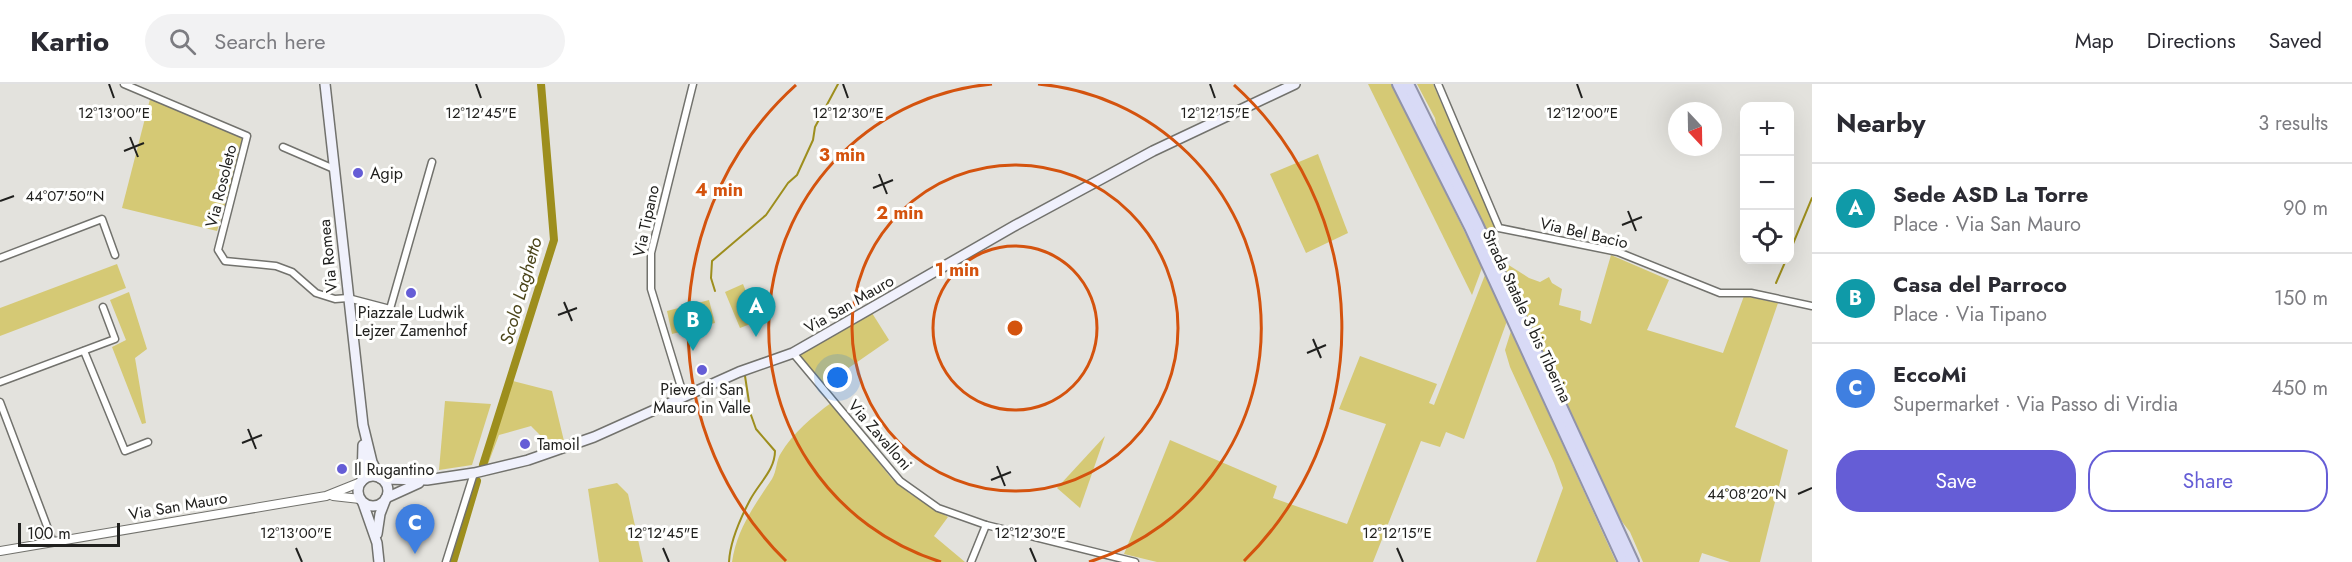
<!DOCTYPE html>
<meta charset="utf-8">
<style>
body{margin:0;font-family:Jost,sans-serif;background:#f2f2f3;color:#2b2b33}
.controls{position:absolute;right:18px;top:18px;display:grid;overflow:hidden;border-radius:12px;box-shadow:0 6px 24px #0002}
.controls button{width:54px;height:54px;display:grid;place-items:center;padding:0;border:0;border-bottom:2px solid #e1e1e2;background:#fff;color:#2b2b33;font:30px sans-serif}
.compass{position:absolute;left:1668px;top:18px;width:54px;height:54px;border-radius:50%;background:#fff;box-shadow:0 6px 24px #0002;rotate:158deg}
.scale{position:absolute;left:18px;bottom:15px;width:102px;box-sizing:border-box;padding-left:6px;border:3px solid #20201e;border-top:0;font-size:16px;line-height:21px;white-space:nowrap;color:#20201e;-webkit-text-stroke:4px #fffffe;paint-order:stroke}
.you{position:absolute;left:838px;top:294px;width:21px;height:21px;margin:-15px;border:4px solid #fff;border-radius:50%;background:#1a73e8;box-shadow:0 0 0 9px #1a73e833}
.badge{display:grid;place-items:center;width:39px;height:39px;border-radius:50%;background:#655dd6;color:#fff;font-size:20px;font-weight:700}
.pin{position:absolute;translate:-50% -50px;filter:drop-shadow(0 2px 3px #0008)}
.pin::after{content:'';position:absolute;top:32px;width:21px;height:18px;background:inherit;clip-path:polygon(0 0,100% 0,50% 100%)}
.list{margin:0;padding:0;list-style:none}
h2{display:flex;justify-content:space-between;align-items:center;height:78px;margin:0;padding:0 24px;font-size:26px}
h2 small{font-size:20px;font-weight:400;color:#7c7c81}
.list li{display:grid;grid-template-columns:39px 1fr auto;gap:18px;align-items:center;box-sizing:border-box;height:90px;padding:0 24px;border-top:2px solid #e1e1e2}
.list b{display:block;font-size:22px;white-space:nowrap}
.list p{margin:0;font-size:20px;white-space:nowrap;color:#7c7c81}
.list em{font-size:20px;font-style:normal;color:#7c7c81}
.actions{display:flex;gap:12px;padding:18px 24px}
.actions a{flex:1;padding:14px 0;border:2px solid #655dd6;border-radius:24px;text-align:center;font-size:21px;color:#655dd6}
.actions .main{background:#655dd6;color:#fff}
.icon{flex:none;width:33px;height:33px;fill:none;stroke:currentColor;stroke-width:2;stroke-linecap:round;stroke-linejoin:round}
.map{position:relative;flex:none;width:1812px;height:478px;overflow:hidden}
header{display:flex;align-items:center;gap:36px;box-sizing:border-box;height:84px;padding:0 30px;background:#fff;border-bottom:2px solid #e1e1e2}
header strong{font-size:28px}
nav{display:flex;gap:33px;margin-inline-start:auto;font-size:21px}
.search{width:420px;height:54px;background:#f2f2f3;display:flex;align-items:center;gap:15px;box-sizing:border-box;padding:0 21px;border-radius:33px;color:#7c7c81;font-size:22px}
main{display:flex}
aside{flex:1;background:#fff}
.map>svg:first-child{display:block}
</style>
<header>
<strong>Kartio</strong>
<div class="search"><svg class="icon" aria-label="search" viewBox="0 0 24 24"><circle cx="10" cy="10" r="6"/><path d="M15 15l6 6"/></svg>Search here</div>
<nav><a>Map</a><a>Directions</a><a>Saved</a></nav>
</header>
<main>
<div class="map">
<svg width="1812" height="478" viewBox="0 0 1812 478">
<rect width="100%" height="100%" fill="#e3e2dd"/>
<g fill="#d5c975">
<polygon points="1368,0 1393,0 1482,184 1472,211"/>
<polygon points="1417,0 1433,0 1496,144 1491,157 1438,50 1435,34"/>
<polygon points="150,15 182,25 240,51 244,59 217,147 122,124"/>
<polygon points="1318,70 1348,149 1306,169 1270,90"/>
<polygon points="1611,171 1669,196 1647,246 1723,269 1744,212 1778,219 1735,343 1788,366 1760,478 1730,478 1702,469 1699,478 1643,478 1630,448 1616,430 1502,184 1507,180 1529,194 1540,198 1549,193 1552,199 1562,205 1559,221 1581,227 1580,236 1591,240"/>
<polygon points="117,180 126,204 0,252 0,224"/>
<polygon points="1485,191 1507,237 1464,355 1446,348 1440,363 1421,357 1373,478 1157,478 1124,470 1170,356 1277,402 1273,414 1347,440 1386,340 1339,325 1360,272 1437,300 1429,319 1434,321"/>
<polygon points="743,200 758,237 740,244 725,208"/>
<polygon points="129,208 147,265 135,274 146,339 142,340 112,263 126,256 110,216"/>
<polygon points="709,216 715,239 672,250 667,227"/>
<polygon points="872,229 889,256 824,301 798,269"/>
<polygon points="1511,247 1616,478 1536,478 1563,404 1554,379 1510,283 1505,266"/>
<polygon points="509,296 552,307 564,357 547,363 540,351 531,342 499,351 488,380 479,382"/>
<polygon points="445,317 491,320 472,381 439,386"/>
<path d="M831,319L892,395L909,409L948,433L934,452L965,478H732C737,445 754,422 772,395C777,387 776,376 781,369C792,350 813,332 831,319Z"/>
<polygon points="1105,352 1080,424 1057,404"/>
<polygon points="617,399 628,410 643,478 599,478 588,405"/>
</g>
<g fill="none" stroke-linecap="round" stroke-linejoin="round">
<g stroke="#9d8e1d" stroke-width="2">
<polyline points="1790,167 1812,114"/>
<polyline points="1776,199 1786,176"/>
<polyline points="715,207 711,194 712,177 766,131 788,99 797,91 813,56 815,43 838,0"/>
<path d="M729,478C730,457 740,435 750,416C759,399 775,386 775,367L756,345L751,331L745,292"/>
</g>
<g stroke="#9d8e1d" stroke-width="8">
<polyline points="483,381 554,156 541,0"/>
<polyline points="453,478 477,397"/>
</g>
<defs>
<g id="minor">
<polyline points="124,0 247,52 218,166 225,177 276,182 292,188 316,209 335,215 348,214 390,225 432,78"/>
<polyline points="1438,0 1499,144 1618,168 1720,209 1751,209 1812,222"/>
<polyline points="283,63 334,85"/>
<polyline points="0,174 102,135 115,171"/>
<polyline points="84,267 125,367 148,358"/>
<polyline points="793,269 900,397 938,424 986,441 1135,478"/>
<polyline points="0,298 115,255 103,223"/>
<polyline points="684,313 651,205 651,169 693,0"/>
<polyline points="0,318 53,458"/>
<polyline points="446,478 474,389"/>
<polyline points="971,478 986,441"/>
</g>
<g id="tertiary">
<polyline points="333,412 360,415"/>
<polyline points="0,467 326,412 361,398"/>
</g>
<g id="secondary">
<polyline points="325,0 363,341 372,378 380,394"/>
<circle cx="373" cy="407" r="15"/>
<polyline points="382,395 427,396 474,389 528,376 594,353 739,288 793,269 1016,141 1153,67 1295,0"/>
<polyline points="362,397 363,361"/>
<polyline points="386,414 419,399"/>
<polyline points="363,419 377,459 379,478"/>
<polyline points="377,450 380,430 385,417"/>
</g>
<g id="trunk">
<polyline points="1398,0 1470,143 1624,478"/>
<polyline points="1408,0 1477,140 1633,478"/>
</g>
</defs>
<use href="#minor" stroke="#72726d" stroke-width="9"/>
<use href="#tertiary" stroke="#72726d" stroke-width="10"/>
<use href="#secondary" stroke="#72726d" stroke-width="12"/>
<use href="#trunk" stroke="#9193a9" stroke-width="14"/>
<use href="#minor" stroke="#fff" stroke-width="6"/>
<use href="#tertiary" stroke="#fff" stroke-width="8"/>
<use href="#secondary" stroke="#f0f1fc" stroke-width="9"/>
<use href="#trunk" stroke="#d8daf6" stroke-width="10"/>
</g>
<path fill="none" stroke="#20201e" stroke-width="2" d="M109,0L114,14M476,0L481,14M843,0L848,14M1210,0L1215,14M1577,0L1582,14M130,53L138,73M124,67L144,59M879,90L887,110M873,104L893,96M0,117L14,112M1628,127L1636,147M1622,141L1642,133M564,218L572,237M558,231L577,224M1313,255L1321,274M1307,269L1326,261M248,345L256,365M242,359L262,351M997,382L1005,402M991,396L1011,388M1798,410L1812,404M296,464L302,478M663,464L669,478M1030,464L1036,478M1397,464L1403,478"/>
<g fill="none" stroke="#d4530e" stroke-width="3">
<circle cx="1015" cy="244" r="82"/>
<circle cx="1015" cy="244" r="163"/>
<path d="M941 478A245 245 0 0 1 992 0M1038 0A245 245 0 0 1 1089 478"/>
<path d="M786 477A327 327 0 0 1 796 1M1234 1A327 327 0 0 1 1244 477"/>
</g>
<g fill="#655dd6" stroke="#fffffe" stroke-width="2">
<circle cx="358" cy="89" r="6"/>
<circle cx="411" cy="209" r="6"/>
<circle cx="702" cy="286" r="6"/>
<circle cx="525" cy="360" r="6"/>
<circle cx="342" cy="385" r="6"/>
</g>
<g text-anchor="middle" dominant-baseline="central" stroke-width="6" stroke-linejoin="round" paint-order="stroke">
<g font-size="16" fill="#20201e" stroke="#fffffe" text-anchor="start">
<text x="370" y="89">Agip</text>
<text x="411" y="228" text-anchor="middle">Piazzale Ludwik<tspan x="411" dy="18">Lejzer Zamenhof</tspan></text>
<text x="702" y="305" text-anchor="middle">Pieve di San<tspan x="702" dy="18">Mauro in Valle</tspan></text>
<text x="537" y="360">Tamoil</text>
<text x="354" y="385">Il Rugantino</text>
</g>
<g font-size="16" fill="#20201e" stroke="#fffffe">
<text transform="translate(221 102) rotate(-76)">Via Rosoleto</text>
<text transform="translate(646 137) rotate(-78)">Via Tipano</text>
<text transform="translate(1584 149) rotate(13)">Via Bel Bacio</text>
<text transform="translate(328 172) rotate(-96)">Via Romea</text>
<text transform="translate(849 220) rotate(-30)">Via San Mauro</text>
<text transform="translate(1527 232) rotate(65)">Strada Statale 3 bis Tiberina</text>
<text transform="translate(880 351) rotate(49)">Via Zavalloni</text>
<text transform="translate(178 422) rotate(-10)">Via San Mauro</text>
</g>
<g font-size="18" font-style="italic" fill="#4b451a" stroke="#fffffe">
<text transform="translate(521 207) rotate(-74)">Scolo Laghetto</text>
</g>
</g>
<g font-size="15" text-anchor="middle" fill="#20201e" stroke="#fffffe" stroke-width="6" stroke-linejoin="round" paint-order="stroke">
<text x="114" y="34">12°13'00"E</text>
<text x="481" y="34">12°12'45"E</text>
<text x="848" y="34">12°12'30"E</text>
<text x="1215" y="34">12°12'15"E</text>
<text x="1582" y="34">12°12'00"E</text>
<text x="65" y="117">44°07'50"N</text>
<text x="1747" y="415">44°08'20"N</text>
<text x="296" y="454">12°13'00"E</text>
<text x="663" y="454">12°12'45"E</text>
<text x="1030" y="454">12°12'30"E</text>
<text x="1397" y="454">12°12'15"E</text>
</g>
<circle cx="1015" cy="244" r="9" fill="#d4530e" stroke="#fffffe" stroke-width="3"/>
<g font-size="18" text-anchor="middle" font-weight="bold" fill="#d4530e" stroke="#fffffe" stroke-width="6" stroke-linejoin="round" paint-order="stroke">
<text x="842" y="77">3 min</text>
<text x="719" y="112">4 min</text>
<text x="900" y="135">2 min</text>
<text x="957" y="192">1 min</text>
</g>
</svg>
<div class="controls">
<button>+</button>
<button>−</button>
<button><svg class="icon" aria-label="locate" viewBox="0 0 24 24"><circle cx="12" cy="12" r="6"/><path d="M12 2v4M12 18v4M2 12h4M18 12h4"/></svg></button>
</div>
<svg class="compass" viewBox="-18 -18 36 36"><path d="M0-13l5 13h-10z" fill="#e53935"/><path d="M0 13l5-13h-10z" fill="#7c7c81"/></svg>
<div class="scale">100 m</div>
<div class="you"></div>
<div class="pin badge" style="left:756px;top:253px;background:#0f9aa8">A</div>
<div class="pin badge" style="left:693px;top:267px;background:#0f9aa8">B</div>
<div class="pin badge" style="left:415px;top:470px;background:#3f7fe0">C</div>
</div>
<aside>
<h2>Nearby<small>3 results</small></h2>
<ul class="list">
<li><span class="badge" style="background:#0f9aa8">A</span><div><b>Sede ASD La Torre</b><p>Place · Via San Mauro</p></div><em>90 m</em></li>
<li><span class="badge" style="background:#0f9aa8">B</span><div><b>Casa del Parroco</b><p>Place · Via Tipano</p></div><em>150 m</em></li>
<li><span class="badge" style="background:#3f7fe0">C</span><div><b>EccoMi</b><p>Supermarket · Via Passo di Virdia</p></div><em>450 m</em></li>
</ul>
<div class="actions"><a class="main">Save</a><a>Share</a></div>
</aside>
</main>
